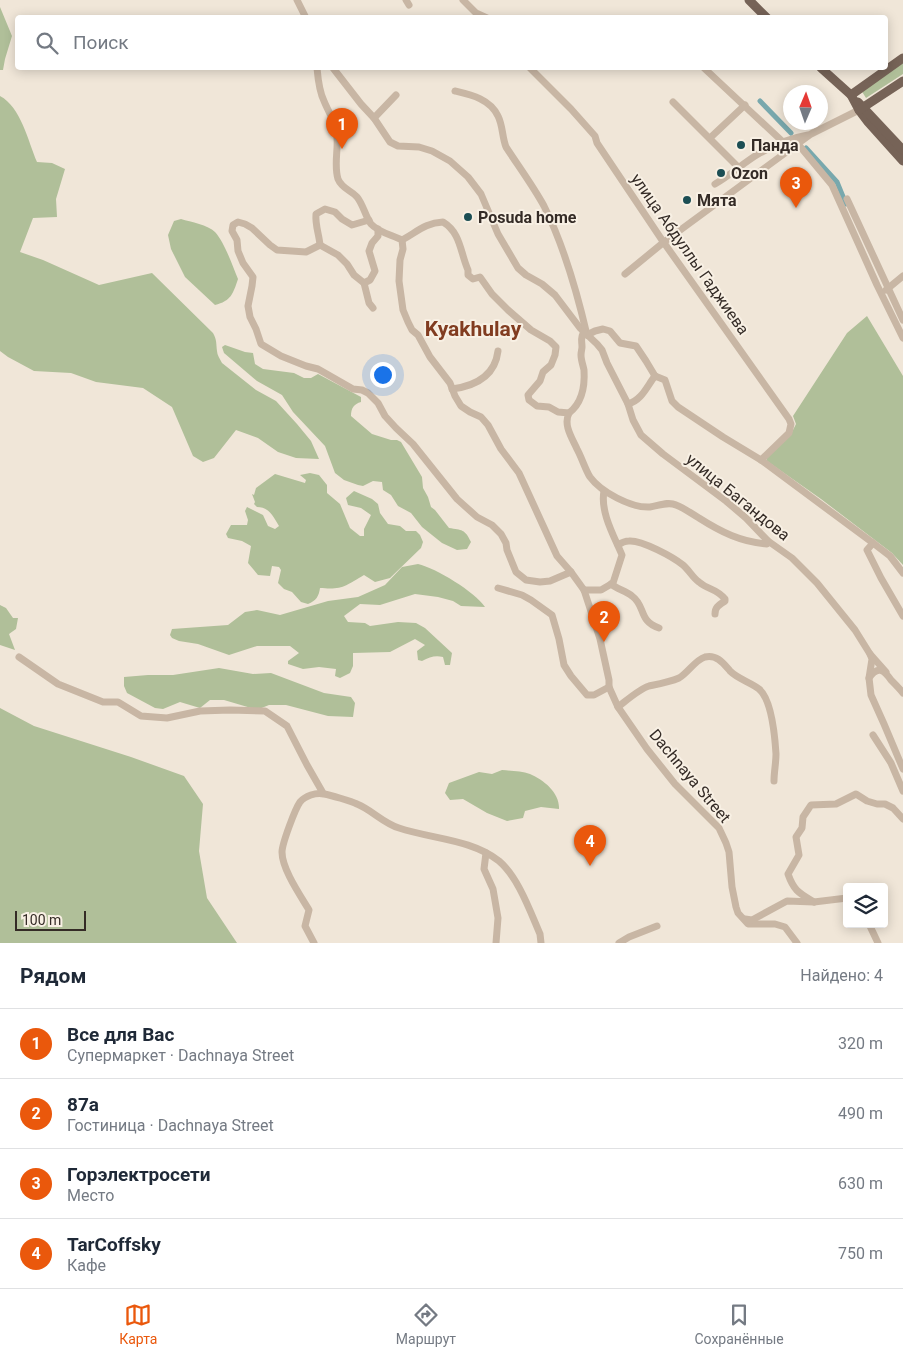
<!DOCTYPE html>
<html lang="ru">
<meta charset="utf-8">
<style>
body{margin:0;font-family:Roboto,sans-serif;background:#f2f2f3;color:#1f2937}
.controls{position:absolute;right:15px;bottom:15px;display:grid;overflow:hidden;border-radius:5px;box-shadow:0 2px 12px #0003}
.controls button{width:45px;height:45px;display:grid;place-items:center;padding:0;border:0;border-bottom:1px solid #e0e1e3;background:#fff;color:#1f2937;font:25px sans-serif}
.compass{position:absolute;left:783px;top:85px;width:45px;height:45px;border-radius:50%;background:#fff;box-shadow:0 2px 12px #0003;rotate:2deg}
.scale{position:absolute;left:15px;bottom:12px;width:71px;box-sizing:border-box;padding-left:5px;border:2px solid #342b26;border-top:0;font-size:14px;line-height:18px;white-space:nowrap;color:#342b26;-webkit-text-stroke:4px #f8f0e4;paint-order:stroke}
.you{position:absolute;left:382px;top:374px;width:18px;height:18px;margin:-12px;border:4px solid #fff;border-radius:50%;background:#1a73e8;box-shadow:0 0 0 8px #1a73e833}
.badge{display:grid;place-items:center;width:32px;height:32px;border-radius:50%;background:#ea580c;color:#fff;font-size:16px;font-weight:700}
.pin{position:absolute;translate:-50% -41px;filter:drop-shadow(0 1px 2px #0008)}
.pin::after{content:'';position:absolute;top:26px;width:18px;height:15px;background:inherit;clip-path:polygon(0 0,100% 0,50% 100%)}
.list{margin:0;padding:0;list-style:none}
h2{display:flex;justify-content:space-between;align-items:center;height:65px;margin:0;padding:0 20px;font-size:21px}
h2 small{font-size:16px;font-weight:400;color:#747a83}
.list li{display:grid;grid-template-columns:32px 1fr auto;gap:15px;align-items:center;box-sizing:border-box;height:70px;padding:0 20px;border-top:1px solid #e0e1e3}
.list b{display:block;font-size:19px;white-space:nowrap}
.list p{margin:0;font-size:16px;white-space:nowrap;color:#747a83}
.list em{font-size:16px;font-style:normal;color:#747a83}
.icon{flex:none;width:28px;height:28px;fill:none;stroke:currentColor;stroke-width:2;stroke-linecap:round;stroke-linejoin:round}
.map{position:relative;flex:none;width:903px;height:943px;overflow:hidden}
.search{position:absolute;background:#fff;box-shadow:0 2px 12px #0003;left:15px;right:15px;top:15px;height:55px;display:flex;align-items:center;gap:12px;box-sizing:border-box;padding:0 18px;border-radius:5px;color:#747a83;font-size:19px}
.sheet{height:345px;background:#fff}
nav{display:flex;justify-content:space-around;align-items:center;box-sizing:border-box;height:70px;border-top:1px solid #e0e1e3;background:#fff;font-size:14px;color:#747a83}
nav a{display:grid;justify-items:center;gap:2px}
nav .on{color:#ea580c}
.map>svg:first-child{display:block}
</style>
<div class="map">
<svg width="903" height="943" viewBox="0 0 903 943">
<rect width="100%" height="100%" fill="#f0e6d8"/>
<g fill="#b0bf99">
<polygon points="0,7 12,36 5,59 3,70 0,70"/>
<polygon points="903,63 903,74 866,98 861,90"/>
<path d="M0,96C21,107 28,141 37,162L52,163L65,169L56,199L57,217L33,218L20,252L43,260L99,285L152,273L213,333C217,340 216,343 217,351C217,355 220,359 222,363L256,390L276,401L297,424L311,441L319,459L296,458L278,452L258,438L236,430L214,458L203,462L193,456L172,407L143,388L96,382L71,373L34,371L8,357L0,351Z"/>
<path d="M181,219C191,222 208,225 215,232C225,243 232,265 238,279C233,294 231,301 215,305L185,277L171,249L168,235L174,221Z"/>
<polygon points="867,316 903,376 903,565 892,553 821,499 767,461 766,457 790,436 796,424 793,416 847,333"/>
<path d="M225,345L245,352L253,353L255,364L263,369L294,373L304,378H311L318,374L361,397V402C354,404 351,408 351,416L372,434L391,440H397L401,442L422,477L423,488L428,497L431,507L435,510L449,528C462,530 465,529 471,542L467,549L457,550L442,543L422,527L411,513L398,506L391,495L383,490L382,482L373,481L363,486L358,485L344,480L335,473L325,446L293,412L282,395L257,381L224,353L222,347Z"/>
<path d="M310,473L319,475L327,485V493L340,504L350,528L360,536H364V529L371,515L361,508L348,505L346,498L354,491L372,499L378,504L380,513L388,524L400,526L406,531H416L420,535L423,542L421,548L390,578L375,582L364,575C345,586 343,590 320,588C319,596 316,601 308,604L301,602L292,592L284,589L278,583L281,570L279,567L272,566L270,576L258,575L248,563L251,546L242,541L228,538L226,534L231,525H247L248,520L245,511L247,507L263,515L268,526L275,529L279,526C273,516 269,507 257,507L254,504L255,502L252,494L254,495L256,488L275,474L305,483L306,480L300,475Z"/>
<path d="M418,564C436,568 475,592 485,607L461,606L453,601L438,597L415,594L380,605L360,604L344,616L348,622L365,623L370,626L398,622L416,623L425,628L452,653L450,665H445L443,657C435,655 430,657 422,661L418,660L417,651L425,645L415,639L390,652L353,653V666L350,673L340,678L335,676L336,669L319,667L303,669L288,664V661L299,653L290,646H257L229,655L198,644L179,641L172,638L170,635L172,629L228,625L245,612L257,610L280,615L328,601L358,597L385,585L402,567Z"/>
<polygon points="0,605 6,608 13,618 18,618 16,629 9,634 15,650 0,645"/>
<polygon points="219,668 253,674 271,673 324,693 351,697 355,703 353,717 328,716 286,705 269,705 259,709 251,708 224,700 210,700 200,708 180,702 163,709 155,708 127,693 124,686 124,677 148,675 173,675"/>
<polygon points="0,708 34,726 131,757 184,776 203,804 199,851 207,898 237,943 0,943"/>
<path d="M502,770C511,771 522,771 530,774C544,780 560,793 559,809L541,807L525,811L523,818L507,821L487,813L463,799L450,800L445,793L449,783L479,772L492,774Z"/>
</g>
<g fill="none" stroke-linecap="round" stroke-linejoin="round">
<g stroke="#78a8ad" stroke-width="5">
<polyline points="760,101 791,133"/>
<polyline points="806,148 837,182 846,204"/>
</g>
<g stroke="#c8b6a4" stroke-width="7">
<polyline points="297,0 306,18"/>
<polyline points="406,0 409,5"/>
<polyline points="463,0 476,13 487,18"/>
<path d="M317,68C318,79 319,91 324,101C328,111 334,120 336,129C340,146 333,163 338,179C342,189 351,190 357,197C363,204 366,218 371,224C379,233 393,235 402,240L403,249L400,260L399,281L403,310L408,322L412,330L418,335L430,357L450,383L455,396L461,406L470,412L481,417L488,425L501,449L519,473L557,556L571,572L584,590L600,639L609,680V687L618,707L647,749L675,784L719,828L726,843L729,852L732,887L736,907L738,913L748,924H775L785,927L797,943"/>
<polyline points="333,68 361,104 374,118 390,142 398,146 419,147 432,151 450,161 468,177 481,194 498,234 518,268 526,275 542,284 555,295 580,328 597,344 602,350 607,363 628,404 633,420 641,435 663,454 726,501 746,518 768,541 792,558 817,583 855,630 870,654 886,672"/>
<polyline points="530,68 571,109 595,136 597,143 662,240 789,419 791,424 789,433 761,460"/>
<polyline points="704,68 783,142"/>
<path d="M455,91C472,95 490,99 498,116C503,126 502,137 506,147C519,167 533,186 544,206C564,246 577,292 587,335"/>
<polyline points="673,102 739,168"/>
<polyline points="374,118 396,95"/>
<polyline points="710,138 745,105"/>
<polyline points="798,144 832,185 877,285 903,338"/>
<path d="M715,184C731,175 744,162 760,153C776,144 791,138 808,135"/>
<polyline points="847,199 903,320"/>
<path d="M402,240C417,232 425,223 443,222C461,233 460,252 468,270V275L473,279L480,277L492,294L508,310L531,330L550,341L556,347L555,355L551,365L543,372L540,381L528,395L529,400L537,406L549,407L558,412L569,413C563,425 572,438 577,449C581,456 586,471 590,477C601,492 631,508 650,507C658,506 668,501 676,505C684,508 692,514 699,518C721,532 741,542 767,544L768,541"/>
<polyline points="320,245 306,252 277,250 270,245 252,228 245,224 238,222 233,225 232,231 237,240 238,251 243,263 253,277 252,286 248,306 250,317 256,329 261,344 281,356 306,366 318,369 353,389 362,390 368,393 378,403 385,416 396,428 413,444 457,499 477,517 492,525 501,534 506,543 507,550 516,572 526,580 540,582 550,581 571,572"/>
<path d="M320,245C319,234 315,225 316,214L325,209L335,212L342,219L352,225L369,220"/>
<polyline points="320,245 338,255 347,264 354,275 364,283"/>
<polyline points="625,274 664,242 811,134 859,110"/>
<polyline points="886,290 903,276"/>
<polyline points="373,308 369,303 364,283 370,280 375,271 369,251 372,243 378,236 378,229"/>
<polyline points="587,335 595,331 603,329 610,331 620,343 636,346 646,361 655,376"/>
<polyline points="655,376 665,380 672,401 678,407 723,437 761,460 873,543 890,556 903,573"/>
<path d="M452,389C475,386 495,376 498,351"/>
<path d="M628,404C642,400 647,386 655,376"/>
<path d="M569,413C582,403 585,386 584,370C583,365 581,360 581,355C581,352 582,349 582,347C582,341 580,337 584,332"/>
<polyline points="873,543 867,550 881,578 903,616"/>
<path d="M618,545C621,543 626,541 629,541C642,540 673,557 683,565C689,570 693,578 699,582C708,590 716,588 725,599V601C719,605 715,607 715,614"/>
<path d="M611,584C617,589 626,591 632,596C646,606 638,621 659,628"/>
<polyline points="498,588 522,595 531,600 552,615 559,639 564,665 571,676 587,695 594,695 609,687"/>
<path d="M584,590H601L613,583L622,555C614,536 600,512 604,491"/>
<polyline points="19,657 58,684 103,702 118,702 141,716 167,718 200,711 230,710 265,711 287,726 307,765 323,793"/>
<polyline points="869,678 872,659 870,654"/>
<path d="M903,693C899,688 895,684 891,680C884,670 878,665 869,678L871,695L884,724L903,769"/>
<path d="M618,707C626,701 639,689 649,686C659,684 670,682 679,678C688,673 695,660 705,657C717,654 724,664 730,671C738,679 750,682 759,689C772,700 775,738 776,754C776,763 774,772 774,781"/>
<polyline points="873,735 891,763 903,791"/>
<polyline points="486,853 484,869 493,889 498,918 496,943"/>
<path d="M814,902C799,893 794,891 788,874L799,855L796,837L802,828L803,817L811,805L836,804L856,794L867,801L877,804H885L893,808L903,819"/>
<polyline points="745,919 752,920 787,901 814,902 847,898"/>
<polyline points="869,924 878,943"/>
<path d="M314,943L305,926L309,910C300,895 282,869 282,852C282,844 295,809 300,802C305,796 316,792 324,794C330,795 351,801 357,804C372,810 383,823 399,828C432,839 471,839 499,861C518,877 530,911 540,934L541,943"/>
<polyline points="619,943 629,937 657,926"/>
</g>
<g stroke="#766357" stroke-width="9">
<polyline points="749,0 767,18"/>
<polyline points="821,68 851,95 859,110 868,122 903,161"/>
<polyline points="851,95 903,58"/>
<polyline points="858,102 903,150"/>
<polyline points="859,110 903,81"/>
</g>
</g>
<g fill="#1c4e54" stroke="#f8f0e4" stroke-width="2">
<circle cx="741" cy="145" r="5"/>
<circle cx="721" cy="173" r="5"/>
<circle cx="687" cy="200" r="5"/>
<circle cx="468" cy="217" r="5"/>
</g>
<g text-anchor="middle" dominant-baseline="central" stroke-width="4" stroke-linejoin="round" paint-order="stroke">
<g font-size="16" font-weight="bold" fill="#342b26" stroke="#f8f0e4" text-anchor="start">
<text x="751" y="145">Панда</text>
<text x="731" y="173">Ozon</text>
<text x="697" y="200">Мята</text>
<text x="478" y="217">Posuda home</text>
</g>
<g font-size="16" fill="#342b26" stroke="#f8f0e4">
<text transform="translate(690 254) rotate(55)">улица Абдуллы Гаджиева</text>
<text transform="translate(738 497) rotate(39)">улица Багандова</text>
<text transform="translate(690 776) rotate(50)">Dachnaya Street</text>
</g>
<g font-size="21" font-weight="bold" fill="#813c20" stroke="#f8f0e4">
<text x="473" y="329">Kyakhulay</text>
</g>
</g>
</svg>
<div class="controls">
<button><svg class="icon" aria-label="layers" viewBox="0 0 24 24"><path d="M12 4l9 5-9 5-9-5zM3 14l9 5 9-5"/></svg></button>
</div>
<svg class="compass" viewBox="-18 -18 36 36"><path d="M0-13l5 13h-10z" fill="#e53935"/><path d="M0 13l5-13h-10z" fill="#747a83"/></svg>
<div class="scale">100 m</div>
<div class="you"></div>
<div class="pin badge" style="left:342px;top:149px">1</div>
<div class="pin badge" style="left:604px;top:642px">2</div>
<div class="pin badge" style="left:796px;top:208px">3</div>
<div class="pin badge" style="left:590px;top:866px">4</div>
<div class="search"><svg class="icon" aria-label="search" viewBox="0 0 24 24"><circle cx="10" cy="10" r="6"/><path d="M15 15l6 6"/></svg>Поиск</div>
</div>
<section class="sheet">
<h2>Рядом<small>Найдено: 4</small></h2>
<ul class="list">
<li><span class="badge">1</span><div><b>Все для Вас</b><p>Супермаркет · Dachnaya Street</p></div><em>320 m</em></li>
<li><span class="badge">2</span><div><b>87а</b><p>Гостиница · Dachnaya Street</p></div><em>490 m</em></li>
<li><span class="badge">3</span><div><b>Горэлектросети</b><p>Место</p></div><em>630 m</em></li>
<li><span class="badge">4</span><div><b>TarCoffsky</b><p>Кафе</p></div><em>750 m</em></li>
</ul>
</section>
<nav>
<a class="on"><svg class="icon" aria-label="map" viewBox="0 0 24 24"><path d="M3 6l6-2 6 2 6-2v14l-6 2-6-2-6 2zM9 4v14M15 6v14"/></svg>Карта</a>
<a><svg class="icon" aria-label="directions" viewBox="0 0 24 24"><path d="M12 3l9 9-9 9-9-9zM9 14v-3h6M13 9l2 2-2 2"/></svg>Маршрут</a>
<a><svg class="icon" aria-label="saved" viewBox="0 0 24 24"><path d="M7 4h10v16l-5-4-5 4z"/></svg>Сохранённые</a>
</nav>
